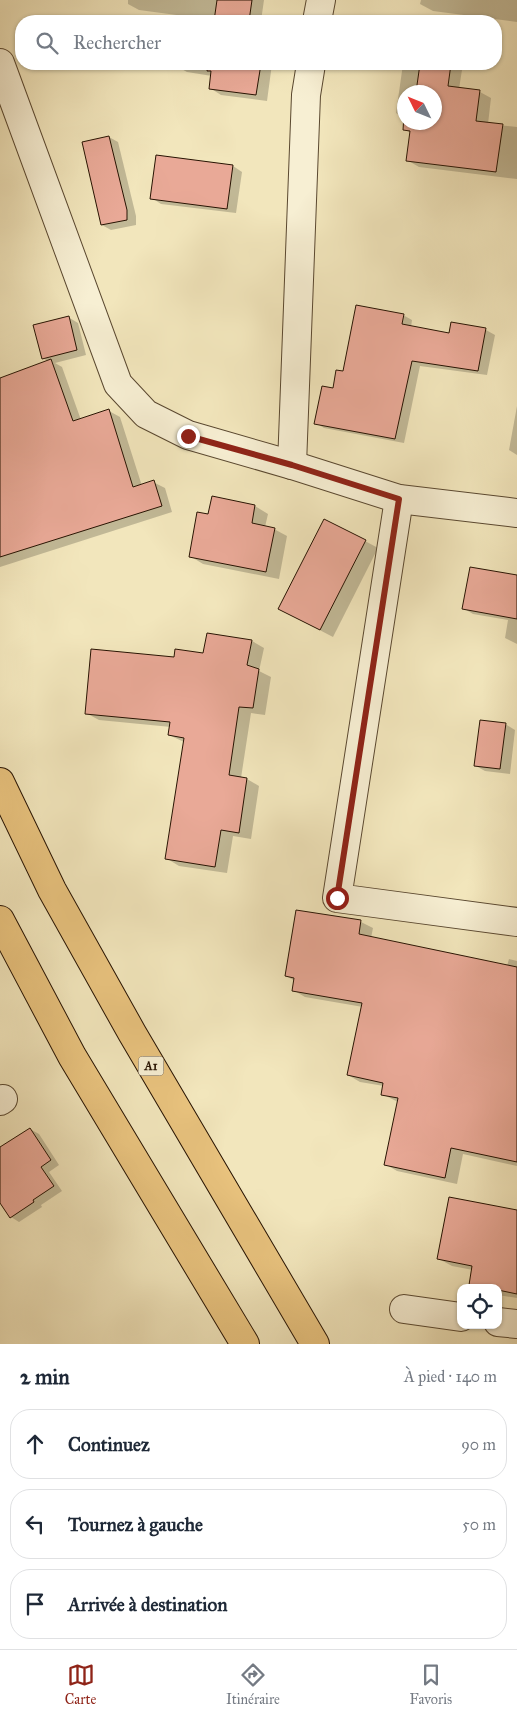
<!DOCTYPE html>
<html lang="fr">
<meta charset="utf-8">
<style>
body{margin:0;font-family:"IM FELL Great Primer",serif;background:#f6f6f7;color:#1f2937}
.controls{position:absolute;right:15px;bottom:15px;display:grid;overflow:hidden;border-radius:10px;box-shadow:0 1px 4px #0004}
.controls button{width:45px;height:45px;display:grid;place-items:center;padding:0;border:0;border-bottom:1px solid #e0e1e3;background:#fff;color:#1f2937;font:25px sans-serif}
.compass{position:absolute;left:397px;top:85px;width:45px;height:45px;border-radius:50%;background:#fff;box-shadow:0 1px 4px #0004;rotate:313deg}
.stop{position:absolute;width:15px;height:15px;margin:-11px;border:4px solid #8f2418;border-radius:50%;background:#fff}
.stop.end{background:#8f2418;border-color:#fff;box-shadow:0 1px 5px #0008}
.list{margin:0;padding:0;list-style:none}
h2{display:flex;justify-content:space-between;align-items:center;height:65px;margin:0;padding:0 20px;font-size:21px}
h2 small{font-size:16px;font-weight:400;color:#747a83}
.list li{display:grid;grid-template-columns:32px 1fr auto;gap:15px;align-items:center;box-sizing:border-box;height:70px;margin:0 10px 10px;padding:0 10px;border:1px solid #e0e1e3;border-radius:20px}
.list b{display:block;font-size:19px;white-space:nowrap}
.list em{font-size:16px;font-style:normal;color:#747a83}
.icon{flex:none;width:28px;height:28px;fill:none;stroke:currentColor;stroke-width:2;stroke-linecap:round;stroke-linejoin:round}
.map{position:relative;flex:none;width:517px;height:1344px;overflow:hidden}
.search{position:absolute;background:#fff;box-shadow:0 1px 4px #0004;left:15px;right:15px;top:15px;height:55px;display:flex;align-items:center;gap:12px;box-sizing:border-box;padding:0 18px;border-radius:20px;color:#747a83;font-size:19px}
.sheet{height:305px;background:#fff}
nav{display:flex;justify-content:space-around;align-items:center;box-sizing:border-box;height:70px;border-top:1px solid #e0e1e3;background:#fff;font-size:14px;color:#747a83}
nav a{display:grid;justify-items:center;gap:2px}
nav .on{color:#8f2418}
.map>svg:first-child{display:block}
</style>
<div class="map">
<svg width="517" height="1344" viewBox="0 0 517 1344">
<rect width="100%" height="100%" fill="#f2e6bc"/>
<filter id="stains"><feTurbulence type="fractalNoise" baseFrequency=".004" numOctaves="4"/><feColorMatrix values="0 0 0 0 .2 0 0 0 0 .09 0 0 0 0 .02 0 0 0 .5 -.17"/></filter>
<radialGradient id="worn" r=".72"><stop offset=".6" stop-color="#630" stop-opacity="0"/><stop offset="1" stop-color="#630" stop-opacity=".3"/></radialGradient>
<g fill="#0003">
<polygon points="128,0 264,0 261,21 183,21 184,16 139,10 128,4"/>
<polygon points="421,0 517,0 517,22 433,11 420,4"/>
<polygon points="176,64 272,64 267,101 221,95 210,88 212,76 187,72 176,66"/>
<polygon points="403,64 452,64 462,70 459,89 480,92 491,98 488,124 517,127 517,179 419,167 407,160 411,133 404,129 434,122 434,92 404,92 404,118 396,113"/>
<polygon points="109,137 118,142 136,216 136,225 111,230 102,225"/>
<polygon points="233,166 242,172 236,213 161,204 152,198"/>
<polygon points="403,315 412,320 411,327 450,335 452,323 486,330 495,335 487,375 420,366 404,443 324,428 316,423 344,373"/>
<polygon points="68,317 78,323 86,355 55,363 62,367 81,420 109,411 120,417 142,486 153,482 165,488 172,512 0,567 0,419 48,361 43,358"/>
<polygon points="517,406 517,455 509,450"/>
<polygon points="213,498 255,506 268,514 265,527 274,529 287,536 279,579 203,564 190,556 209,516"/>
<polygon points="365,541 378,548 333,637 279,609"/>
<polygon points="517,576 517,644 505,638 508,620 473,614 463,608"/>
<polygon points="252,641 264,648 259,671 271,677 265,715 251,713 241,778 247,779 259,786 251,839 233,836 227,873 179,866 166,858 184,742 169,735 171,727 99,720 86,713 175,658 204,654"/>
<polygon points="505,724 515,730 510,774 485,771 476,766"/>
<polygon points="297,911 361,922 373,928 371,938 507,966 509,959 517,961 517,1166 463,1154 457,1184 397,1171 385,1164 398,1102 382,1094 384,1086 360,1082 348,1075 363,1007 305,997 293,990 295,981 286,976"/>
<polygon points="30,1129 39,1134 59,1165 49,1172 62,1191 41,1205 42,1207 19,1222 11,1217 0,1201 0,1147"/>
<polygon points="517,1211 517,1298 498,1295 498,1288 476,1288 470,1284 473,1270 452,1266 439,1259"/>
</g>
<g fill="#e9a997" stroke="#271302">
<polygon points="217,0 252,0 249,21 214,21"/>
<polygon points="208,64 261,64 256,95 209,89 211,71 207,71"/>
<polygon points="420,64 451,64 448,86 480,90 476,121 503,124 496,172 406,161 410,131 403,130 404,115 404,122 434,122 434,92 416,92"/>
<polygon points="109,136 127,210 127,220 101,225 82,142"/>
<polygon points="156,155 233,165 227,209 150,199"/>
<polygon points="356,305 404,314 402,324 449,333 451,322 486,328 478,371 412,361 395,439 314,424 322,386 333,388 336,370 343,371"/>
<polygon points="69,316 77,350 42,359 33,325"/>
<polygon points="51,359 73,421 109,409 133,487 154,480 162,506 0,557 0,378"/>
<polygon points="212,496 255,505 252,523 275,528 266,572 189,557 197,512 208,514"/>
<polygon points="324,519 366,540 320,630 278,609"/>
<polygon points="470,567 517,575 517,619 462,609"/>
<polygon points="207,633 252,640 247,665 259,669 253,708 239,707 229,775 247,778 239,833 221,830 215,867 165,859 184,738 168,735 170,722 85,714 91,649 174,657 175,649 203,653"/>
<polygon points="480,720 506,723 500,769 474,766"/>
<polygon points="296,910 361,920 359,934 517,967 517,1162 451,1148 445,1178 384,1165 398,1098 381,1095 383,1083 347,1075 362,1003 292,991 294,978 285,976"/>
<polygon points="30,1128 51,1160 41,1167 54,1186 33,1200 34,1202 10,1218 0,1203 0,1147"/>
<polygon points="449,1197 517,1210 517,1294 498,1290 498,1288 484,1288 469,1285 472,1266 437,1259"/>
</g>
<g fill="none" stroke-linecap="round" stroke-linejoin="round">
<defs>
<g id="minor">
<polyline points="317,21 321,0"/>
<polyline points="0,63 118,384 146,414 188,435 292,465 399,499 517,513"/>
<polyline points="292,465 306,95 311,64"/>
<polyline points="399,499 337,898 517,922"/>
<polyline points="0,1101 3,1099"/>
<polyline points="404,1309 461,1317"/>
<polyline points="498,1322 517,1324"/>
</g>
<g id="primary">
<polyline points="0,782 52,890 132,1033 315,1344"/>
<polyline points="0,920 72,1056 245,1344"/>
</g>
</defs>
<use href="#minor" stroke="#5a4830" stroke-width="30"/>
<use href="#primary" stroke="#271302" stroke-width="30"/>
<use href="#minor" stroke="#f7efd3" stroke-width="28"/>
<use href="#primary" stroke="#e9c37e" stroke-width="28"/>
</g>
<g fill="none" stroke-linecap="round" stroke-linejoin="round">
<polyline stroke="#8f2418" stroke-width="6" points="188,436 292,465 399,499 337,898"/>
</g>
<g text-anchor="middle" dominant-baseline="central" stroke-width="4.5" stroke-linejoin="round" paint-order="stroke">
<rect fill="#f7efd3" stroke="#655541" stroke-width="1" x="138.5" y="1056.5" width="25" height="19" rx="4"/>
<g font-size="12" font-weight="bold" fill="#271302">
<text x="151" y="1066">A1</text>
</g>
</g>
<rect width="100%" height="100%" filter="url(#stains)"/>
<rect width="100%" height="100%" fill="url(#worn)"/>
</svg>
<div class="controls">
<button><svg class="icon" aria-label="locate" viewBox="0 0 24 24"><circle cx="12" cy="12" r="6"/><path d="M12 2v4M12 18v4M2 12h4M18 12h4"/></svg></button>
</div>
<svg class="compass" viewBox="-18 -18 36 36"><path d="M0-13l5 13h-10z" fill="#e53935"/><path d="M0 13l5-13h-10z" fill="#747a83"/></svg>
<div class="stop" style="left:337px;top:898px"></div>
<div class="stop end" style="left:188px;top:436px"></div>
<div class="search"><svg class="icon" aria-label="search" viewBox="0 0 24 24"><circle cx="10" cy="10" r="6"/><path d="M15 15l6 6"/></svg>Rechercher</div>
</div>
<section class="sheet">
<h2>2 min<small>À pied · 140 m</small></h2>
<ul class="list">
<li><svg class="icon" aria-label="ahead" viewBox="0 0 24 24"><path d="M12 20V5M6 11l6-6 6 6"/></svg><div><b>Continuez</b></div><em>90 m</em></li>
<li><svg class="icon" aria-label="left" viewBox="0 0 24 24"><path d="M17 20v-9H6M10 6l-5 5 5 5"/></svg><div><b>Tournez à gauche</b></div><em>50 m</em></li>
<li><svg class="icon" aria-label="arrive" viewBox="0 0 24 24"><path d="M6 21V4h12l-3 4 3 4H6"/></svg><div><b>Arrivée à destination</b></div></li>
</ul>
</section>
<nav>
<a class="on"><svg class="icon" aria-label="map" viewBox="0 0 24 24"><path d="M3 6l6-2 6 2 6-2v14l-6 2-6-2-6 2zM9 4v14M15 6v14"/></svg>Carte</a>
<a><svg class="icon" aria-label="directions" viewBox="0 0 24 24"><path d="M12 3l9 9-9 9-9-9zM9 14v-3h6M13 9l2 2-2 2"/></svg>Itinéraire</a>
<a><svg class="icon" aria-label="saved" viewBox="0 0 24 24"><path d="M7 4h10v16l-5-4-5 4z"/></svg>Favoris</a>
</nav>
